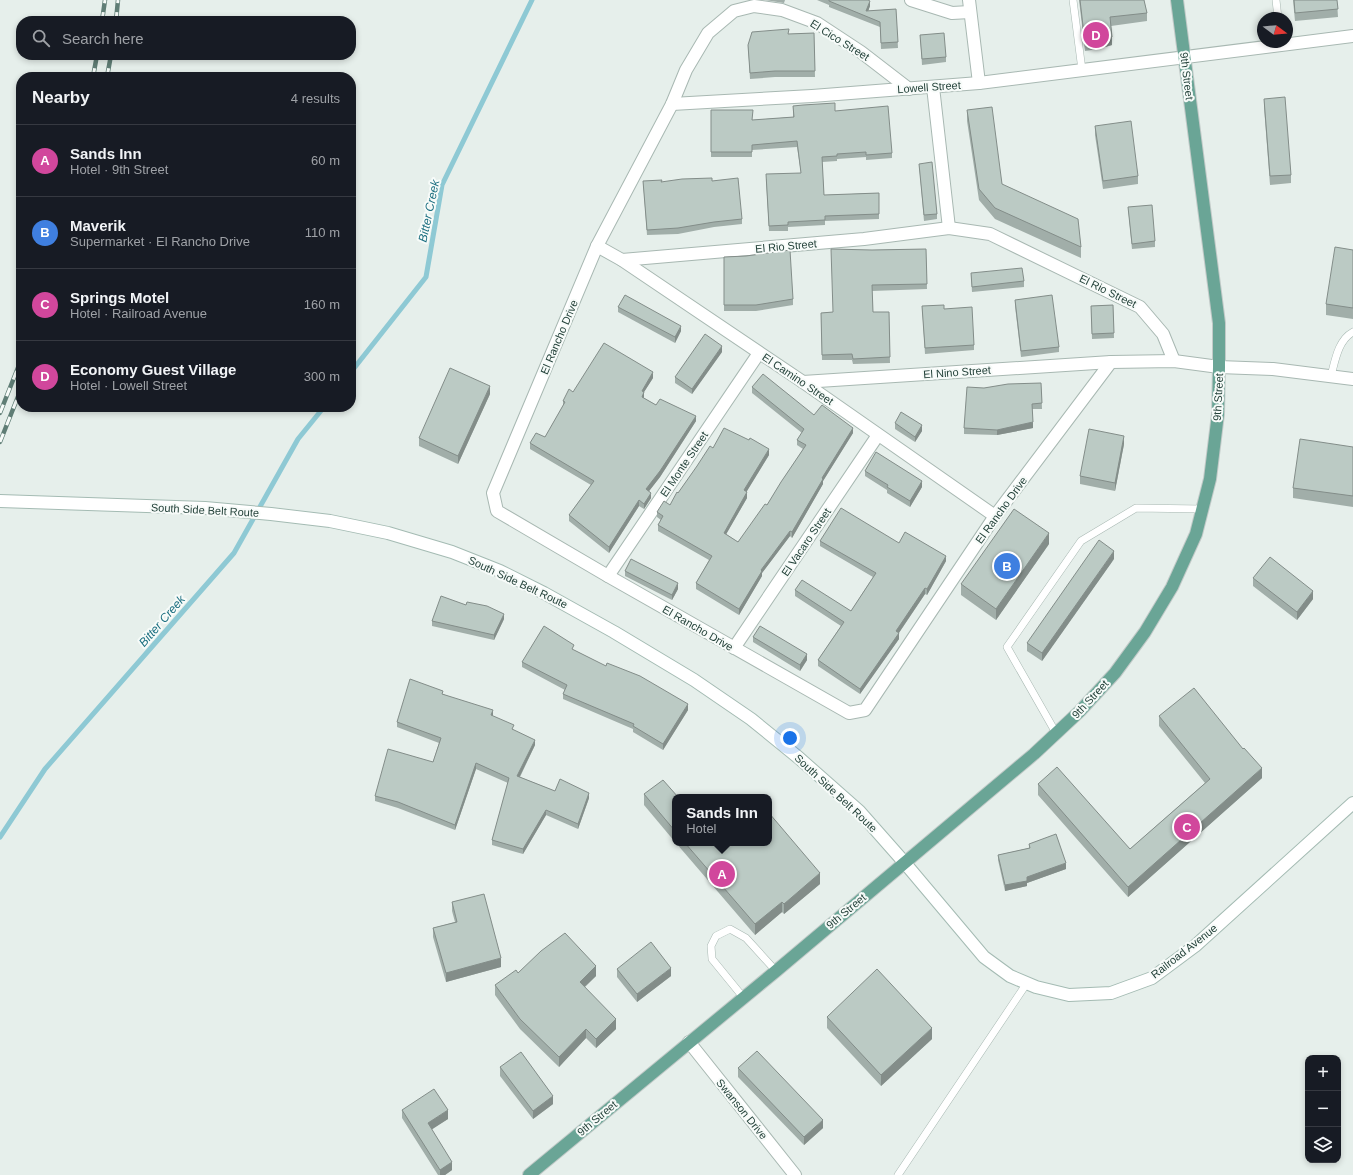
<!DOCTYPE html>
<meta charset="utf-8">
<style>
body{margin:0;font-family:Helvetica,sans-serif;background:#20242c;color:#f1f3f6}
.controls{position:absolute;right:12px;bottom:12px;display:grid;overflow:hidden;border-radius:8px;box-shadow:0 2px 6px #0003}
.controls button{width:36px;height:36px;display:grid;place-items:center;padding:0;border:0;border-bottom:1px solid #363941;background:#171b24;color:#f1f3f6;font:20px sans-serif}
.compass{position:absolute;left:1257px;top:12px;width:36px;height:36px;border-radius:50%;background:#171b24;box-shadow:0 2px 6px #0003;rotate:106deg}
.you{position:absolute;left:790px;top:738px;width:14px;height:14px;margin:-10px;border:3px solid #fff;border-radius:50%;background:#1a73e8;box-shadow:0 0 0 6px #1a73e833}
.badge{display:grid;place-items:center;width:26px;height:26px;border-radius:50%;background:#b45309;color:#fff;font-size:13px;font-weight:700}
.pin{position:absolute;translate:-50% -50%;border:2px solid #fff;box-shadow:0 1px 4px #0006}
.popup{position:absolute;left:672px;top:794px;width:100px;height:52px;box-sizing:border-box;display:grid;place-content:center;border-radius:8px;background:#171b24;filter:drop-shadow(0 1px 3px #0005);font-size:13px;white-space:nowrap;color:#9ea1a6}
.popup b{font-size:15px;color:#f1f3f6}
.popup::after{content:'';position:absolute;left:50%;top:100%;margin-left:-8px;border:8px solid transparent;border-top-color:#171b24}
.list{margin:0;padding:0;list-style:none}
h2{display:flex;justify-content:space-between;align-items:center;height:52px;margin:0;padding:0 16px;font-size:17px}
h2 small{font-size:13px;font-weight:400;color:#9ea1a6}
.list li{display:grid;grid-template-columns:26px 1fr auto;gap:12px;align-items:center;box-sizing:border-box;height:72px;padding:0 16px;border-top:1px solid #363941}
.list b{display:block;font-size:15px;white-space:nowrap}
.list p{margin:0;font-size:13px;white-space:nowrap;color:#9ea1a6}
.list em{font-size:13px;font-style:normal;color:#9ea1a6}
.icon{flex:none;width:22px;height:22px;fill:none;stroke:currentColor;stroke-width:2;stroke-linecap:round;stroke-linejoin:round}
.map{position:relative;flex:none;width:1353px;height:1175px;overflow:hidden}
.search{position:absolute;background:#171b24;box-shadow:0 2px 6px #0003;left:16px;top:16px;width:340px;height:44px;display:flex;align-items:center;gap:10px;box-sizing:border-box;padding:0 14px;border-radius:16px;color:#9ea1a6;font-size:15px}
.panel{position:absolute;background:#171b24;box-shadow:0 2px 6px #0003;left:16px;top:72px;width:340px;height:340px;border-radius:16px}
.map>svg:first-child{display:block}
</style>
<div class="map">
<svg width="1353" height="1175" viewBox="0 0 1353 1175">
<rect width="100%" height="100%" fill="#e6efeb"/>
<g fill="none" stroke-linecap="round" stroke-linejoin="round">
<g stroke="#8ec9d4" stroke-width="5">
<polyline points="351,372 426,277 442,185 532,0"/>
<polyline points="0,837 45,769 234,553 298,439 324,407"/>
</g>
<defs>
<g id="lane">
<polyline points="1073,0 1082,70"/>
<polyline points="1276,0 1278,18"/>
<path d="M1331,376C1335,361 1338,340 1353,332"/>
<polyline points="1056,733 1007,647 1081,541 1136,508 1202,509"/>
<polyline points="743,997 712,959 711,946 716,936 730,929 746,938 776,971"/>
<polyline points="898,1175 1027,983"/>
</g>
<g id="street">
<polyline points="911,0 952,13 970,12"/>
<polyline points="969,0 979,83"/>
<polyline points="933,87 949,228"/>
<polyline points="909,89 861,52 817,23 782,10 754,6 734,11 708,33 686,70 672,104 597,246 493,493 497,511 608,576 849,713 865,710 995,516 1111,362 1174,361 1219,367 1273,369 1353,379"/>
<polyline points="672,104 812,96 979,83 1353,36"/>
<polyline points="597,246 622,260 803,382 995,516"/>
<polyline points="622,260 864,239 949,228 990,234 1140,307 1163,334 1174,361"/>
<polyline points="803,382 1111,362"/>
<polyline points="608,576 759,353"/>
<polyline points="734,648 878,435"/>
<polyline points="689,1042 795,1175"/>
</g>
<polyline id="secondary" points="0,501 205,508 271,514 330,521 388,533 452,552 500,571 544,593 614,632 694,680 751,719 799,758 859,811 904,862 984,957 1010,976 1036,987 1069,995 1111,993 1152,978 1195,946 1353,803"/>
<polyline id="primary" points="529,1175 776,971 1034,754 1080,711 1115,673 1145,632 1172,587 1196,534 1210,479 1218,414 1219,367 1219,323 1177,0"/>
</defs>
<use href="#lane" stroke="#a8b8b2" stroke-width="8"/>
<use href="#street" stroke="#a8b8b2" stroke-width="14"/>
<use href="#secondary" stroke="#a4bbb3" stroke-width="14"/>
<use href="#primary" stroke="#c2cac8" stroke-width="14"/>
<use href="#lane" stroke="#fff" stroke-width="7"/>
<use href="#street" stroke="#fff" stroke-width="12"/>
<use href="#secondary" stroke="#fff" stroke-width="12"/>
<use href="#primary" stroke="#6aa596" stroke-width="12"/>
<defs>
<g id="rail">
<polyline points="102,21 105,0"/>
<polyline points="116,21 118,0"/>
<polyline points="93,77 97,55"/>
<polyline points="107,77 111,55"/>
<polyline points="0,413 21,360"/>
<polyline points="0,442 21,389"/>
</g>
</defs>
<use href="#rail" stroke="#5f7d75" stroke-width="4.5"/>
<use href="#rail" stroke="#f7fbf9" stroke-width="3" stroke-dasharray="9" stroke-linecap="butt"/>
</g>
<g fill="#a1aea9">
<polygon points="765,0 785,0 784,3"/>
<polygon points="817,0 868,0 870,6 868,11 896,9 898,48 881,49 880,27 829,7 829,5"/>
<polygon points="1079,0 1144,0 1147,13 1147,21 1111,26 1112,45 1098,49 1085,51"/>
<polygon points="1293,0 1337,0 1338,17 1295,21"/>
<polygon points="814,33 815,77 775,77 750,79 748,45 789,34"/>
<polygon points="920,35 946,57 946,62 922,65"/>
<polygon points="1264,99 1291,175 1291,183 1270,185 1264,107"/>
<polygon points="793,106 835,111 892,153 892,158 866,160 866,157 837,159 837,161 822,162 824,195 879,193 879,219 825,221 825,225 788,227 788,231 769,231 766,179 801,173 797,147 752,150 752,157 711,157 711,110 753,120 793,117"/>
<polygon points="967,110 1002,184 1081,247 1081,258 995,219 979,200 967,121"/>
<polygon points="1095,126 1138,176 1138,184 1103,189 1095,135"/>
<polygon points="919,164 937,214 937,219 924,221"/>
<polygon points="643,181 662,182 712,181 742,219 742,224 714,227 678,234 647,235"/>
<polygon points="1128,207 1155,241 1155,247 1132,249"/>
<polygon points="926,249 927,289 872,291 873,312 889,312 890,363 853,364 852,360 822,360 821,313 833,312 872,250"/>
<polygon points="1353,250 1353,319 1326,315 1326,304"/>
<polygon points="746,256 793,299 793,305 756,311 724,311 724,257"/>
<polygon points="971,273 1024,281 1024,287 972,292"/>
<polygon points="1015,300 1059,347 1059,352 1021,357 1015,306"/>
<polygon points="1113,305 1114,338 1092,339 1091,306"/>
<polygon points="922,306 944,309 974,345 974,350 925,354"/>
<polygon points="618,307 681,331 675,343 618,312"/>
<polygon points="722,352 692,394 675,383 675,377"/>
<polygon points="653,378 644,392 644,398 656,405 696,421 660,477 649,491 651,498 644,509 639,506 609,553 569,521 569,515 591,485 530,449 530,443 545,437 563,406 563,401 573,392"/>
<polygon points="1041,383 1042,409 1032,409 1033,428 997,435 964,434 964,428 984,388"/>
<polygon points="752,387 814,415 853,433 823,481 823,484 792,538 790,536 762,573 762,576 739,615 696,589 696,583 709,560 658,531 658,525 661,520 657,517 657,512 670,505 678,493 713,448 769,455 746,492 747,498 726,534 738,542 767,505 803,449 797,445 797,440 802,433 752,393"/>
<polygon points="490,394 458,464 419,446 419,438"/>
<polygon points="895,423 922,431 915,442 895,429"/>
<polygon points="1124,444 1115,491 1080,484 1080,476"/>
<polygon points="1353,447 1353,507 1293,498 1293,488"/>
<polygon points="865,471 922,487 910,507 887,493 887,490 865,476"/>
<polygon points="820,541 899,543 946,561 927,595 925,594 899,633 899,639 860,694 818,666 818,660 841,626 795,596 795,590 851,611 873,577 820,546"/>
<polygon points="1049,544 996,620 961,595 961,584"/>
<polygon points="1114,559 1042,661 1027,651 1027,643"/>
<polygon points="625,571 678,589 672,600 625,576"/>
<polygon points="1253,578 1313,599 1297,620 1253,586"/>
<polygon points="504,619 494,640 432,626 432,621"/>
<polygon points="753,637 807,660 800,671 753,642"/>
<polygon points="574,650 688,710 663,750 633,732 633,729 563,699 563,694 565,690 522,667 522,662"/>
<polygon points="443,694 493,715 493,716 514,730 535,745 520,777 555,791 589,798 578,829 546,815 523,854 492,845 492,840 508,783 476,769 455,830 398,808 375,801 375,796 433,762 439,743 397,727 397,722"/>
<polygon points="1159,716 1262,778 1128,897 1038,795 1038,784 1130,849 1205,783 1159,726"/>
<polygon points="644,794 675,797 675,842 644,805"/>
<polygon points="676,843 769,843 820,884 784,914 782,912 755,935"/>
<polygon points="1029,844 1066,869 1027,883 1027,886 1005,891 998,860 998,855 1029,848"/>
<polygon points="452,902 501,967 446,982 433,937 433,928 455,922 452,911"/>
<polygon points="617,969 671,976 637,1002 617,977"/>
<polygon points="518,973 596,976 585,987 616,1029 596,1048 586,1038 559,1067 520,1029 495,995 495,985"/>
<polygon points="827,1017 932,1039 881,1086 827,1028"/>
<polygon points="500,1067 553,1104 533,1119 500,1076"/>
<polygon points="738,1068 823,1128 804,1145 738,1077"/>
<polygon points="402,1110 448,1119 431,1129 452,1170 445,1175 438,1175 402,1118"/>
</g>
<g fill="#838d89">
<polygon points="870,1 870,6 866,17 866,11"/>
<polygon points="1112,37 1112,45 1098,49 1098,41"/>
<polygon points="681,326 681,331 675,343 675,337"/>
<polygon points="722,346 722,352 692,394 692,389"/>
<polygon points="653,372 653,378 644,392 644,397 642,402 642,391"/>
<polygon points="490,386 490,394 458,464 458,456"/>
<polygon points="696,416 696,421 660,477 646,495 646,489"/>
<polygon points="1033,422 1033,428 997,435 997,430"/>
<polygon points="922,425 922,431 915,442 915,437"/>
<polygon points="853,428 853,433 823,481 823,484 792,538 792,532 822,478"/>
<polygon points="1124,436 1124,444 1115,491 1115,483"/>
<polygon points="769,449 769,455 744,496 744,490"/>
<polygon points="922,481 922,487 910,507 910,501"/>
<polygon points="747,492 747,498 724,538 724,533"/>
<polygon points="651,493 651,498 644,509 644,504"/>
<polygon points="639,500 639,506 609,553 609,547"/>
<polygon points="790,531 790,536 762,573 762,576 739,615 739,609 761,570"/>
<polygon points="1049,533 1049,544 996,620 996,609"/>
<polygon points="1114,551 1114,559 1042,661 1042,653"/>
<polygon points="946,556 946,561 927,595 927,589"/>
<polygon points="678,583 678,589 672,600 672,595"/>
<polygon points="925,588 925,594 896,637 896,631"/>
<polygon points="1313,591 1313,599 1297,620 1297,612"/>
<polygon points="504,614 504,619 494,640 494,635"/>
<polygon points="899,633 899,639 860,694 860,689"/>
<polygon points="807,654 807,660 800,671 800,665"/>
<polygon points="688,704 688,710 663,750 663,744"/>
<polygon points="493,710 493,715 491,721 491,715"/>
<polygon points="535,740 535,745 517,782 517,776"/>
<polygon points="476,763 476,769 455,830 455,825"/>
<polygon points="1262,768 1262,778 1128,897 1128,887"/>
<polygon points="589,793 589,798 578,829 578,824"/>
<polygon points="546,810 546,815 523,854 523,849"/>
<polygon points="1066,863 1066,869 1027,883 1027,886 1005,891 1005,885"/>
<polygon points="820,873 820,884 784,914 784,904"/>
<polygon points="782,902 782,912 755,935 755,924"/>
<polygon points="501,958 501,967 446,982 446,973"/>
<polygon points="596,966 596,976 580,991 580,982"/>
<polygon points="671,968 671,976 637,1002 637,994"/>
<polygon points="616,1019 616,1029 596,1048 596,1039"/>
<polygon points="932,1028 932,1039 881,1086 881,1075"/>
<polygon points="586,1029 586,1038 559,1067 559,1057"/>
<polygon points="553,1096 553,1104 533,1119 533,1111"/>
<polygon points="448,1110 448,1119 428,1132 428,1123"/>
<polygon points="823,1120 823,1128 804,1145 804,1137"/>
<polygon points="452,1162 452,1170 445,1175 440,1175 440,1170"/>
</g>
<g fill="#bbcac4" stroke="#838d89">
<polygon points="829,0 868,0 870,1 866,11 896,9 898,42 881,43 880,22 829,1"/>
<polygon points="1080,0 1144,0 1147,13 1110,17 1112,37 1098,41 1085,43"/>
<polygon points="1294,0 1337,0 1338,9 1295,13"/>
<polygon points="789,29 788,34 814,33 815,71 775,71 750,73 748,45 752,32"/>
<polygon points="944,33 946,57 922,59 920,35"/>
<polygon points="1285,97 1291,175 1270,176 1264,99"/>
<polygon points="835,103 835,111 888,106 892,153 866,155 866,152 837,154 837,156 822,157 824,195 879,193 879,214 825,216 825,220 788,222 788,225 769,226 766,174 801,173 797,141 752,145 752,152 711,152 711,110 753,110 752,120 794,117 793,106 803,105"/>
<polygon points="992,107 1002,184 1078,219 1081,247 995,208 979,189 967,110"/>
<polygon points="1131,121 1138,176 1103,181 1095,126"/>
<polygon points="932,162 937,214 924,215 919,164"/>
<polygon points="712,178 712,181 738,178 742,219 714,222 678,228 647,230 643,181 662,180 661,182 682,179"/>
<polygon points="1152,205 1155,241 1132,244 1128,207"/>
<polygon points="1335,247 1353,250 1353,308 1326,304"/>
<polygon points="831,249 872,250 926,249 927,284 872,285 873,312 889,312 890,357 853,359 852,354 822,355 821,313 833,312"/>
<polygon points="790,250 793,299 756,305 724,305 724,257 746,256"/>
<polygon points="1022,268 1024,281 972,287 971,273"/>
<polygon points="625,295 681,326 675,337 618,307"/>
<polygon points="1052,295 1059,347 1021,351 1015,300"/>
<polygon points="944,305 944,309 972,307 974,345 925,348 922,306"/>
<polygon points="1113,305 1114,333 1092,334 1091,306"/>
<polygon points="705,334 722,346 692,389 675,377"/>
<polygon points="604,343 653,372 642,391 644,392 642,397 656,405 660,399 696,416 660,471 646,489 651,493 644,504 639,500 609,547 569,515 594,481 530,443 536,433 545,437 565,402 563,401 569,389 573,392"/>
<polygon points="450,368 490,386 458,456 419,438"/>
<polygon points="763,374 814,415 822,405 853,428 822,478 823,479 792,532 790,531 761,570 762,571 739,609 696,583 712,556 658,525 663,516 657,512 664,501 670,505 677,492 678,493 697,466 710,446 713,448 724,428 749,440 750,438 769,449 744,490 747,492 724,533 738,542 765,504 767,505 781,482 806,445 797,440 804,429 752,387"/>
<polygon points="1041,383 1042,403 1032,404 1033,422 997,430 964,428 967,387 984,388 1008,384"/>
<polygon points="901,412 922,425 915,437 895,423"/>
<polygon points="1089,429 1124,436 1115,483 1080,476"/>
<polygon points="1300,439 1353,447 1353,496 1293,488"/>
<polygon points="876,452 922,481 910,501 887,487 888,485 865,471"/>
<polygon points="841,508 899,543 905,532 946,556 927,589 925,588 896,631 899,633 860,689 818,660 844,622 795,590 802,580 851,611 876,573 820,541"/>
<polygon points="1014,509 1049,533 996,609 961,584"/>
<polygon points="1099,540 1114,551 1042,653 1027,643"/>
<polygon points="1270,557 1313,591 1297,612 1253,578"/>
<polygon points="631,559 678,583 672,595 625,571"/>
<polygon points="441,596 466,605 467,602 487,606 504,614 494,635 432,621"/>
<polygon points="544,626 574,645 572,649 606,666 607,663 640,676 688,704 663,744 633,726 634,724 563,694 567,685 522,662"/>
<polygon points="760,626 807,654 800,665 753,637"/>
<polygon points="410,679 443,691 442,694 493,710 491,715 514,725 512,729 535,740 517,776 555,791 560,779 589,793 578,824 546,810 523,849 492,840 509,778 476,763 455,825 398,802 375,796 388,749 433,762 441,738 397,722"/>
<polygon points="1194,688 1243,749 1244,748 1262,768 1128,887 1038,784 1057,767 1130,849 1210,779 1159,716"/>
<polygon points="663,780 678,797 675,797 675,831 644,794"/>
<polygon points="769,813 820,873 784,904 782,902 755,924 685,843 769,843"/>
<polygon points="1056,834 1066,863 1027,877 1027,881 1005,885 998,855 1030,848 1029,844"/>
<polygon points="484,894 501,958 446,973 433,928 457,922 452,902"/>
<polygon points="565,933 596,966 580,982 616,1019 596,1039 586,1029 559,1057 520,1019 495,985 516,970 518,973 541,951"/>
<polygon points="651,942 671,968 637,994 617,969"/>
<polygon points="877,969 932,1028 881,1075 827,1017"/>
<polygon points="757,1051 823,1120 804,1137 738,1068"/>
<polygon points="521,1052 553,1096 533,1111 500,1067"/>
<polygon points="434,1089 448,1110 428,1123 452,1162 440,1170 402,1110"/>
</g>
<g text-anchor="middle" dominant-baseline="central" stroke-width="4" stroke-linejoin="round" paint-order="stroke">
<g font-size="11" fill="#24423a" stroke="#f7fbf9">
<text transform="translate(840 40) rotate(32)">El Cico Street</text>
<text transform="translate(1187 76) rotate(83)">9th Street</text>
<text transform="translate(929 87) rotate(-4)">Lowell Street</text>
<text transform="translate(786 246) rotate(-5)">El Rio Street</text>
<text transform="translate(1108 291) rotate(26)">El Rio Street</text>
<text transform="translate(559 337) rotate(-67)">El Rancho Drive</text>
<text transform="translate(957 372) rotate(-4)">El Nino Street</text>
<text transform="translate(798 379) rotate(34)">El Camino Street</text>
<text transform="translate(1218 397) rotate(-87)">9th Street</text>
<text transform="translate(684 464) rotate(-56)">El Monte Street</text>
<text transform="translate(205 510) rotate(3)">South Side Belt Route</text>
<text transform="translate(1001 510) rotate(-54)">El Rancho Drive</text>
<text transform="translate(806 542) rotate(-56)">El Vacaro Street</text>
<text transform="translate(518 582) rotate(25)">South Side Belt Route</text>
<text transform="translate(698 628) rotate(30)">El Rancho Drive</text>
<text transform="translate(1090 699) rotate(-47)">9th Street</text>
<text transform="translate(836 793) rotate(43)">South Side Belt Route</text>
<text transform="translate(846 911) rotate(-40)">9th Street</text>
<text transform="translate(1184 951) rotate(-38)">Railroad Avenue</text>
<text transform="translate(742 1109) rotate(51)">Swanson Drive</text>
<text transform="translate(597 1118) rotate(-40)">9th Street</text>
</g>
<g font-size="12" font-style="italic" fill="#1c6f80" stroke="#f7fbf9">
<text transform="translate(429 211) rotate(-78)">Bitter Creek</text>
<text transform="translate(162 621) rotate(-49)">Bitter Creek</text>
</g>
</g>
</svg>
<div class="controls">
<button>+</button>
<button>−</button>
<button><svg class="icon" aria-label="layers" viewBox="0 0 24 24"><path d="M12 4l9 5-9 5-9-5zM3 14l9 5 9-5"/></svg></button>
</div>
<svg class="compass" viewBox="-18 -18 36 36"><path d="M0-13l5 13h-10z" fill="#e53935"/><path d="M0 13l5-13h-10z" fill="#9ea1a6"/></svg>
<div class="you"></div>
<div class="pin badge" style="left:722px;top:874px;background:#d1479c">A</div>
<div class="popup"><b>Sands Inn</b>Hotel</div>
<div class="pin badge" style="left:1007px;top:566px;background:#3f7fe0">B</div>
<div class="pin badge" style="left:1187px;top:827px;background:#d1479c">C</div>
<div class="pin badge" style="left:1096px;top:35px;background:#d1479c">D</div>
<div class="search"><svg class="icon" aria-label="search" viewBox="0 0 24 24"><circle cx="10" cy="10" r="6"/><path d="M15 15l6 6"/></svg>Search here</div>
<section class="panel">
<h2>Nearby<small>4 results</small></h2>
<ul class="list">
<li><span class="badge" style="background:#d1479c">A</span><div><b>Sands Inn</b><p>Hotel · 9th Street</p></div><em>60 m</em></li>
<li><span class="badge" style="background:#3f7fe0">B</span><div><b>Maverik</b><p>Supermarket · El Rancho Drive</p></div><em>110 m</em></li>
<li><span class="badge" style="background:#d1479c">C</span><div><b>Springs Motel</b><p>Hotel · Railroad Avenue</p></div><em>160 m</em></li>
<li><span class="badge" style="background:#d1479c">D</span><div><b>Economy Guest Village</b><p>Hotel · Lowell Street</p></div><em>300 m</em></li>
</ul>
</section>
</div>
